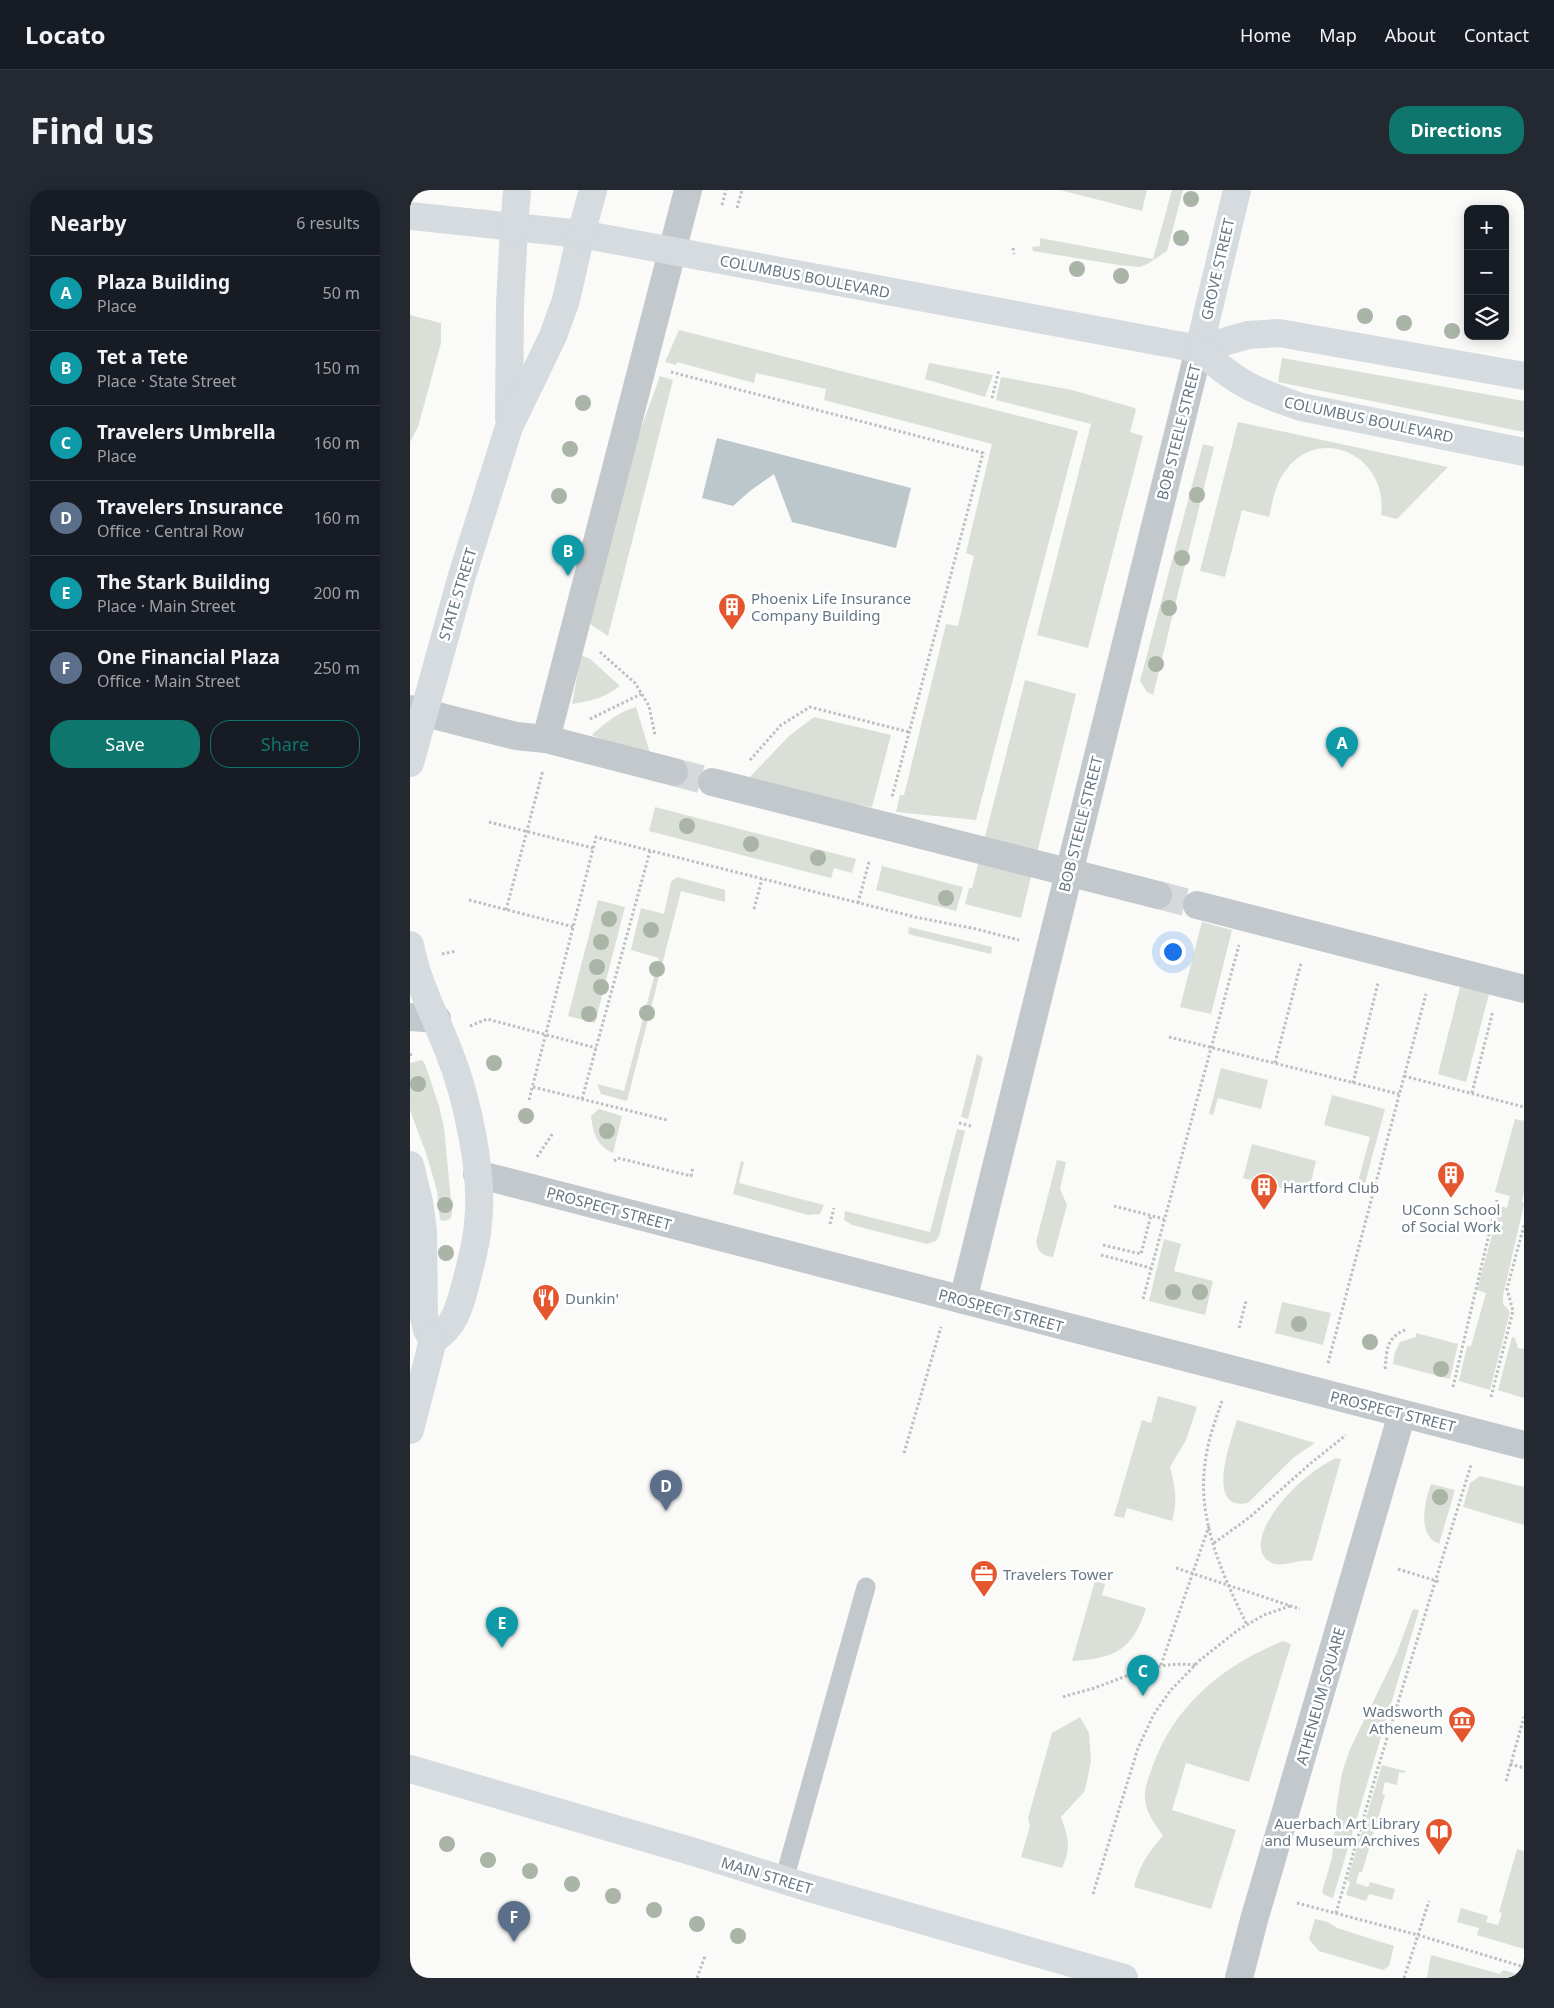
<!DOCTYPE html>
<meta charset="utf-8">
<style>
body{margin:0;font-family:"Noto Sans",sans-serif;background:#242831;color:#f1f3f6}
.controls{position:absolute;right:15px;top:15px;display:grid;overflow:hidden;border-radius:10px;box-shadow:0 2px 12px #0003}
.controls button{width:45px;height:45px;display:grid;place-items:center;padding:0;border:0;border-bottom:1px solid #363941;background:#171b24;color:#f1f3f6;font:25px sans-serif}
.you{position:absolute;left:762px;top:761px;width:18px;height:18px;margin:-12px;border:4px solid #fff;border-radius:50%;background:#1a73e8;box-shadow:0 0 0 8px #1a73e833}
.badge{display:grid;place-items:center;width:32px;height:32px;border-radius:50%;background:#0f766e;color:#fff;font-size:16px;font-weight:700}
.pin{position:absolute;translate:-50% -41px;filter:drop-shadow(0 1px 2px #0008)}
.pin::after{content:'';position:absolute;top:26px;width:18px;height:15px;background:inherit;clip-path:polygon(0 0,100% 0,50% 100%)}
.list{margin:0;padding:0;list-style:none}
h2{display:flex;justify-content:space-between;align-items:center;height:65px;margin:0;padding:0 20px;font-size:21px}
h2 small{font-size:16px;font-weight:400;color:#9ea1a6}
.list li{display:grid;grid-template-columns:32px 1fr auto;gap:15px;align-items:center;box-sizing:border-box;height:75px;padding:0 20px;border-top:1px solid #363941}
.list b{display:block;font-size:19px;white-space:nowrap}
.list p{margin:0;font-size:16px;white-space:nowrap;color:#9ea1a6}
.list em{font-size:16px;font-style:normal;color:#9ea1a6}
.actions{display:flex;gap:10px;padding:15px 20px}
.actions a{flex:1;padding:11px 0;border:1px solid #0f766e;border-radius:20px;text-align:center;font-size:18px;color:#0f766e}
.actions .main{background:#0f766e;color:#fff}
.icon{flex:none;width:28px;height:28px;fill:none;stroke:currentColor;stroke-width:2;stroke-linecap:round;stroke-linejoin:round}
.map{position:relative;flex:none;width:1114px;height:1788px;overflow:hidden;border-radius:20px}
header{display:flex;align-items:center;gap:30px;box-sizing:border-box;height:70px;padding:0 25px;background:#171b24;border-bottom:1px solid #363941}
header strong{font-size:24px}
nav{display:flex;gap:28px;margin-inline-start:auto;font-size:18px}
.intro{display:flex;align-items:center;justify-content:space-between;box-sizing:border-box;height:120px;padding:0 30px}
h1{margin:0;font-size:35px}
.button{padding:12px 22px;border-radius:20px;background:#0f766e;color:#fff;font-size:18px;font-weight:700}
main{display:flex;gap:30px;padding:0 30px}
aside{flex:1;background:#171b24;border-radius:20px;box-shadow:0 2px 12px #0003}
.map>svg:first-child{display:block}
</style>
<header>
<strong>Locato</strong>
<nav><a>Home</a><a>Map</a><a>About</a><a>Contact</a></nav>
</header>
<div class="intro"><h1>Find us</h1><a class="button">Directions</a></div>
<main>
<aside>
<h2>Nearby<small>6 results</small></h2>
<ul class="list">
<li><span class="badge" style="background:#0f9aa8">A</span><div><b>Plaza Building</b><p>Place</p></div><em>50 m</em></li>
<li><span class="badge" style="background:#0f9aa8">B</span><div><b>Tet a Tete</b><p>Place · State Street</p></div><em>150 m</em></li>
<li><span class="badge" style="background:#0f9aa8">C</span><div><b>Travelers Umbrella</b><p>Place</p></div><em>160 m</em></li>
<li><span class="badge" style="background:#5c6f8a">D</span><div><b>Travelers Insurance</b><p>Office · Central Row</p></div><em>160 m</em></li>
<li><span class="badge" style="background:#0f9aa8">E</span><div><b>The Stark Building</b><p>Place · Main Street</p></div><em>200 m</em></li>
<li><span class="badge" style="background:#5c6f8a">F</span><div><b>One Financial Plaza</b><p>Office · Main Street</p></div><em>250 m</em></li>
</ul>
<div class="actions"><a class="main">Save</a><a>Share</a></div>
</aside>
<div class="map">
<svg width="1114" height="1788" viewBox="0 0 1114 1788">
<rect width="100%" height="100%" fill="#fafaf8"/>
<g fill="#dadfd7">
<polygon points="650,0 737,0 732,21"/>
<polygon points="762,0 773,0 757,61 739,73 730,77 709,75 623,61 622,57 630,56 630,48 743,69"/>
<polygon points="0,125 31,133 31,153 8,237 0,252"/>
<polygon points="269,140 668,241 566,630 486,622 490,605 494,605 536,434 548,436 564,366 556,363 582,254 414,210 416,199 346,183 344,193 267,172 266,175 255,172"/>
<polygon points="872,168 1114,211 1114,242 868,192"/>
<polygon points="519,173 583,185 575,207 515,189"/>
<polygon points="250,186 263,190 198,446 180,434 209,299"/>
<polygon points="591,187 662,200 725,218 726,220 720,242 733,246 678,458 627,445 681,234 586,210"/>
<path d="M828,232L1038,277L987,329L971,325C979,266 910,234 876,280C865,293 863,311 859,327L832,320L815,387L790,381Z"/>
<polygon points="793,254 804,257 743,505 737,502 730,491"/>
<path d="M171,465L180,469L210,496C195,508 180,511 162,514Z"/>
<polygon points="615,490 666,504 611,728 555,714 559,698 562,698"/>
<path d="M226,517L240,563L207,556L182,545C195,533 208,522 226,517Z"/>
<polygon points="404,527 481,545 462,617 384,603 335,592 379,546"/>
<polygon points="245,617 446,669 442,683 424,678 421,688 239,641"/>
<polygon points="472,676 553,697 546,721 466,700"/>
<polygon points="267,687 315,700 315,712 271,701 217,911 191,904 187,894 214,901 249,768 221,760 231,718 254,724 261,692"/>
<polygon points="188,710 215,717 185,833 158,826"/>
<polygon points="792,732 822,740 801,824 770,817"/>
<polygon points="499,737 582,757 581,764 498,744"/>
<polygon points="1050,797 1079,804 1056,892 1028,884"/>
<polygon points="567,864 573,868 558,929 551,927"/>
<polygon points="12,870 15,874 29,916 34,938 42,1021 41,1028 35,1031 30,1030 27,1001 17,966 0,920 0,873"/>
<polygon points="811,878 858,890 851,919 808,908 803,925 799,924"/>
<polygon points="922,905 975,919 954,997 947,996 960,947 914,935"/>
<path d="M189,919L212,926L203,963C186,956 183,942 181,926Z"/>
<polygon points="1105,929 1114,931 1114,1003 1112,1011 1114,1014 1093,1106 1093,1114 1100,1122 1080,1200 1049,1191 1057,1156 1061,1156 1076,1103 1067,1100 1090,1016 1097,1018 1100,1006 1085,1002"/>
<polygon points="547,939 555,941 529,1046 526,1051 517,1054 442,1035 434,1030 435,1021 520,1042"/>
<polygon points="842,954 906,971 898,1005 833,988"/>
<path d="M647,970L656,972L650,999L657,1015L643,1067C633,1066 628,1062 626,1052Z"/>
<polygon points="331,971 334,972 329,993 414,1015 410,1024 398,1025 323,1004"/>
<polygon points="754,1049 771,1054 764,1081 803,1091 795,1125 739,1111"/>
<polygon points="872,1112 921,1123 913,1155 865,1143"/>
<polygon points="1006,1143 1048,1154 1040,1189 983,1174 985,1162 990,1152 1006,1147"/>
<polygon points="1102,1147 1105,1148 1108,1158 1114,1159 1114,1208 1088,1200"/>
<path d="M748,1206L787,1217L776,1250L760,1277C765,1296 768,1312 762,1331L717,1318L714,1328L704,1326L732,1230L741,1233Z"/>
<path d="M827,1230L905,1253L883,1268L838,1313C794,1322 821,1250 827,1230Z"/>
<path d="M926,1268L931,1269L902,1371C888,1368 869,1381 857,1370C834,1349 880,1299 897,1287C906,1279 916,1273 926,1268Z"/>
<polygon points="1070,1286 1114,1297 1114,1335 1053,1317 1060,1293"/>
<path d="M1021,1294L1045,1300L1029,1354C1006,1344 1015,1312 1021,1294Z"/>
<path d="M685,1391L695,1394L692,1405L736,1418C723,1460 704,1469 662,1471Z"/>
<polygon points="1003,1419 1009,1420 923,1708 915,1705 912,1702 922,1668 927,1613 932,1583 940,1559 986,1465"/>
<path d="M873,1451L881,1454L839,1592L776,1573L762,1620L826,1640L801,1719L724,1697C729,1676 739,1661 753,1646C746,1635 735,1622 735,1608C734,1597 740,1585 743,1575C766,1513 814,1475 873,1451Z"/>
<path d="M670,1527L679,1543L681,1571L677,1591L674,1602L651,1627C658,1648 662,1656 652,1678L611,1667L620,1636L618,1628L642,1543Z"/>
<polygon points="972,1575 995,1581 995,1583 989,1582 987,1595 975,1592 972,1604 975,1605 952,1682 949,1682 946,1693 958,1697 960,1692 985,1699 982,1710 959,1704 956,1711 936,1705 940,1692 937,1691"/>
<polygon points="1107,1659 1114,1661 1114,1759 1067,1745 1069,1738 1047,1732 1051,1718 1078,1726 1076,1732 1088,1735 1092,1723 1089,1722"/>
<polygon points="905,1729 918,1732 927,1738 984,1756 979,1776 973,1780 909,1761 899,1749"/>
<polygon points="1021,1765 1090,1784 1093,1780 1114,1786 1114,1788 1017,1788"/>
</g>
<polygon fill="#bbc7cb" points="307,248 501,298 486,358 382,332 364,284 340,301 323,316 292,308"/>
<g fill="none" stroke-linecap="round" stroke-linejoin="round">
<g stroke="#d5d9db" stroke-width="28" stroke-dasharray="28 14" stroke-linecap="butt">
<polyline points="264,582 302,592"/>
<polyline points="748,705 787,715"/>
</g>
<g stroke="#bbbfc2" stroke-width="3" stroke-dasharray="2.5 2.5" stroke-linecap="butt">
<polyline points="312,15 316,0"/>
<polyline points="327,18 332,0"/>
<polyline points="603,58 604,64"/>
<polyline points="1095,140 1098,130"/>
<polyline points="261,182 573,263 482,607"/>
<polyline points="582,208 589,180"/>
<polyline points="190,462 225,493 239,516 245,545"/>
<polyline points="180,529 231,504"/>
<polyline points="340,570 371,535 400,517 499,542"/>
<polyline points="79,632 183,658"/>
<polyline points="59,710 164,737"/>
<polyline points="448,713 459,672"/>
<polyline points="344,719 352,689"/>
<polyline points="96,720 133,580"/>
<polyline points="32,764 46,761"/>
<polyline points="60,836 77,829 186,858"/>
<polyline points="759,847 989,904"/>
<polyline points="0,865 2,864"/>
<polyline points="865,873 891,773"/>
<polyline points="994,886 1114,917"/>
<polyline points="943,893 968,793"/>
<polyline points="123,897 257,930"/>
<polyline points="1062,903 1083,821"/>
<polyline points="172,909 240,661"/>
<polyline points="119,910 186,647 505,727 566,739 609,750"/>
<polyline points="549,933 561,936"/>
<polyline points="127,967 143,943"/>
<polyline points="204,971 208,968 281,986 283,977"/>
<polyline points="704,1016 754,1029"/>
<polyline points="420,1034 424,1018"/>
<polyline points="693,1055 731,1064 741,1025"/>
<polyline points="691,1065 741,1078"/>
<polyline points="733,1109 829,755"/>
<polyline points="829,1138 836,1111"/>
<polyline points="918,1173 1016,804"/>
<path d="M975,1179C977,1160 976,1148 995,1140"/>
<polyline points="1043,1197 1087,1010"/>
<polyline points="1081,1207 1103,1121 1097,1099 1114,1035"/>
<path d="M812,1211C805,1231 797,1253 795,1274C787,1330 813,1386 837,1435"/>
<polyline points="494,1263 531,1137"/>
<polyline points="804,1353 840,1327 901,1273 936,1245"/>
<polyline points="766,1378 890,1419"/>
<polyline points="988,1379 1030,1392"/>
<polyline points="751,1475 799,1336"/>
<path d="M653,1507C664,1503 676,1501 687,1497C724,1484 745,1471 786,1475"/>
<polyline points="986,1519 1011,1526"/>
<polyline points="1100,1574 1114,1578"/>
<polyline points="1096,1591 1114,1527"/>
<polyline points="683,1704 728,1558 744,1524 760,1501 789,1471 828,1440 854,1425 880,1416"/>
<polyline points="887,1713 1008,1745 1114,1777"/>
<polyline points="926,1723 970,1571 1061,1275"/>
<polyline points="287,1788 295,1766"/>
<polyline points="994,1788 1019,1711"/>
</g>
<polyline stroke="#c3c8cc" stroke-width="19" points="374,1690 456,1397"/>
<g stroke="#c3c8cc" stroke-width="28">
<polyline points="0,519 106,546 136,549 264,582"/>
<polyline points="136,549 278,0"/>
<polyline points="302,592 748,705"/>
<polyline points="787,715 1114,799"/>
</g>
<polyline stroke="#c3c8cc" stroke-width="28" points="829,1788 844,1730 992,1224"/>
<g stroke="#c3c8cc" stroke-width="28">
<polyline points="0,827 27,829"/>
<polyline points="67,984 1114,1255"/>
<polyline points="553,1110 789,159"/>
</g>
<g stroke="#d6dbdf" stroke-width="28">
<polyline points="789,159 827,0"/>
<polyline points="99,228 100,114 104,38"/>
<polyline points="0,573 51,389 99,237 143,146 156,110 171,44"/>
<path d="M0,755C7,792 26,828 39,862C57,907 74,985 68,1033C67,1051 62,1068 58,1085C51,1111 47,1136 23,1150"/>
<polyline points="0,975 9,1012 13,1041 14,1127 17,1140 23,1150"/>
<polyline points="0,1240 23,1150"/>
</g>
<g stroke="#d6dbdf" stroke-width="28">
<polyline points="0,26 171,44 789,159 838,145 869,143 1114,186"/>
<path d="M789,159C824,192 846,202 891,217L1114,262"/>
<polyline points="0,1579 284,1662 396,1697 714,1788"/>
</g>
<g stroke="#d6dbdf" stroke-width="28">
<polyline points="104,38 107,0"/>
<polyline points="171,44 183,0"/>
</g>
</g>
<g fill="#aab4a7">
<circle cx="781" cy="9" r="8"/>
<circle cx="771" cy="48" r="8"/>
<circle cx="667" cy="79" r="8"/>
<circle cx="711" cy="86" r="8"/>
<circle cx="955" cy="126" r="8"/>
<circle cx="994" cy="133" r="8"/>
<circle cx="1042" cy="141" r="8"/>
<circle cx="173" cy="213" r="8"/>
<circle cx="160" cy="259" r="8"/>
<circle cx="787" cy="305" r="8"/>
<circle cx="149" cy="306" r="8"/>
<circle cx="772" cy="368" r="8"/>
<circle cx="759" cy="418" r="8"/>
<circle cx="746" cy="474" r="8"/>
<circle cx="277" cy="636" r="8"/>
<circle cx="341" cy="654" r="8"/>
<circle cx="408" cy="668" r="8"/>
<circle cx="536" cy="708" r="8"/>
<circle cx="199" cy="729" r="8"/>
<circle cx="241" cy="740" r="8"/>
<circle cx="191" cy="752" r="8"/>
<circle cx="187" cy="777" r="8"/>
<circle cx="247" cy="779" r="8"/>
<circle cx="191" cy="797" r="8"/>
<circle cx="237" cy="823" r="8"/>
<circle cx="179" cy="824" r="8"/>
<circle cx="84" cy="873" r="8"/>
<circle cx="8" cy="894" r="8"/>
<circle cx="116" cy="926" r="8"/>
<circle cx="197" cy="941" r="8"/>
<circle cx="35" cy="1015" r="8"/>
<circle cx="36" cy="1063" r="8"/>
<circle cx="763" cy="1102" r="8"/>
<circle cx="790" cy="1102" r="8"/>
<circle cx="889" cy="1134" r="8"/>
<circle cx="960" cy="1152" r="8"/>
<circle cx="1031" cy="1179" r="8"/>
<circle cx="1030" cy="1307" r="8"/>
<circle cx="37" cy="1654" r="8"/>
<circle cx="78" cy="1670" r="8"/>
<circle cx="120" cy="1681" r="8"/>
<circle cx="162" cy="1694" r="8"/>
<circle cx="203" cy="1706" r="8"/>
<circle cx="244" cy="1720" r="8"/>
<circle cx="287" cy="1734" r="8"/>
<circle cx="328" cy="1746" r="8"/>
</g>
<defs>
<symbol id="building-pin" viewBox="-11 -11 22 30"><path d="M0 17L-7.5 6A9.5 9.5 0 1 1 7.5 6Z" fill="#e4572e" stroke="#fff"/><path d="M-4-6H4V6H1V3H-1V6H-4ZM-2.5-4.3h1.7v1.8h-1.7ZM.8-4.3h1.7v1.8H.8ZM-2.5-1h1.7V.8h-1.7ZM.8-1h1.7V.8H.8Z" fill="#fff"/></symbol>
<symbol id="restaurant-pin" viewBox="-11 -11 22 30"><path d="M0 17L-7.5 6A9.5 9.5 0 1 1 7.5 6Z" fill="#e4572e" stroke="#fff"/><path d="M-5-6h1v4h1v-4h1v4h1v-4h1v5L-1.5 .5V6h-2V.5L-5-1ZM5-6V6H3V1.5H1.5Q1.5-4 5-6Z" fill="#fff"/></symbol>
<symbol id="office-pin" viewBox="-11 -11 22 30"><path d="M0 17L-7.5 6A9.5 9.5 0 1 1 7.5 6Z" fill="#e4572e" stroke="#fff"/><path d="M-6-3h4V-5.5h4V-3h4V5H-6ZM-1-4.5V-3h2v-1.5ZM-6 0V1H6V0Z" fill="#fff"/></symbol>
<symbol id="museum-pin" viewBox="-11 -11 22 30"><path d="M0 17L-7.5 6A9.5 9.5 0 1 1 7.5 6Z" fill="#e4572e" stroke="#fff"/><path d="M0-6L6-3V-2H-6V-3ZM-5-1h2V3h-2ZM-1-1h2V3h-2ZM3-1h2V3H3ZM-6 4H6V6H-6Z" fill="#fff"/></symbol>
<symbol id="library-pin" viewBox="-11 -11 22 30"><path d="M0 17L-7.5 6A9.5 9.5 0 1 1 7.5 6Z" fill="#e4572e" stroke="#fff"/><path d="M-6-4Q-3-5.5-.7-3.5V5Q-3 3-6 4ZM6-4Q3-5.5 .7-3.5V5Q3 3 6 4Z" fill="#fff"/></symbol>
</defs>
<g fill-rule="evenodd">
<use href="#building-pin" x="306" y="401" width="32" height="43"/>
<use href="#building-pin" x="1025" y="969" width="32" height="43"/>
<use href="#building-pin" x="838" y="981" width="32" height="43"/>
<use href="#restaurant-pin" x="120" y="1092" width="32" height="43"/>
<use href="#office-pin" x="558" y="1368" width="32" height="43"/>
<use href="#museum-pin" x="1036" y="1514" width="32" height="43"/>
<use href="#library-pin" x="1013" y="1626" width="32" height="43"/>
</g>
<g text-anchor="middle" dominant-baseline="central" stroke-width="5" stroke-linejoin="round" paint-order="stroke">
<g font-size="15" fill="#657683" stroke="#fff">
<text transform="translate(807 79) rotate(-77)">GROVE STREET</text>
<text transform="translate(395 86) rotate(11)">COLUMBUS BOULEVARD</text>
<text transform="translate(959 229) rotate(12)">COLUMBUS BOULEVARD</text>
<text transform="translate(768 242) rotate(-76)">BOB STEELE STREET</text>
<text transform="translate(47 404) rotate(-73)">STATE STREET</text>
<text transform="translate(670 634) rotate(-76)">BOB STEELE STREET</text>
<text transform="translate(199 1018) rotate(15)">PROSPECT STREET</text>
<text transform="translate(591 1120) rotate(15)">PROSPECT STREET</text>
<text transform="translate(983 1221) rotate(14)">PROSPECT STREET</text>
<text transform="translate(910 1506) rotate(-74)">ATHENEUM SQUARE</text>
<text transform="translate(357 1685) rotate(17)">MAIN STREET</text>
</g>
<g font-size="15" fill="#657683" stroke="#fff" text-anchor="start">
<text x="341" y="408">Phoenix Life Insurance<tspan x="341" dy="17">Company Building</tspan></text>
<text x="873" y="997">Hartford Club</text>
<text x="1041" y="1019" text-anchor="middle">UConn School<tspan x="1041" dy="17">of Social Work</tspan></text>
<text x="155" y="1108">Dunkin'</text>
<text x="593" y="1384">Travelers Tower</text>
<text x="1033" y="1521" text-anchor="end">Wadsworth<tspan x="1033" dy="17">Atheneum</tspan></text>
<text x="1010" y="1633" text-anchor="end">Auerbach Art Library<tspan x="1010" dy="17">and Museum Archives</tspan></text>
</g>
</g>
</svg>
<div class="controls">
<button>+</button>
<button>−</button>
<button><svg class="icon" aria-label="layers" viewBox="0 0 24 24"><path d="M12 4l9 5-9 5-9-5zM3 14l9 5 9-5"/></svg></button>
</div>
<div class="you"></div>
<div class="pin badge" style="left:932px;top:578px;background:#0f9aa8">A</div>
<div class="pin badge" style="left:158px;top:386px;background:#0f9aa8">B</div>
<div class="pin badge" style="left:733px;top:1506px;background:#0f9aa8">C</div>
<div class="pin badge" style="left:256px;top:1321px;background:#5c6f8a">D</div>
<div class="pin badge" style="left:92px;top:1458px;background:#0f9aa8">E</div>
<div class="pin badge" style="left:104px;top:1752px;background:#5c6f8a">F</div>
</div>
</main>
